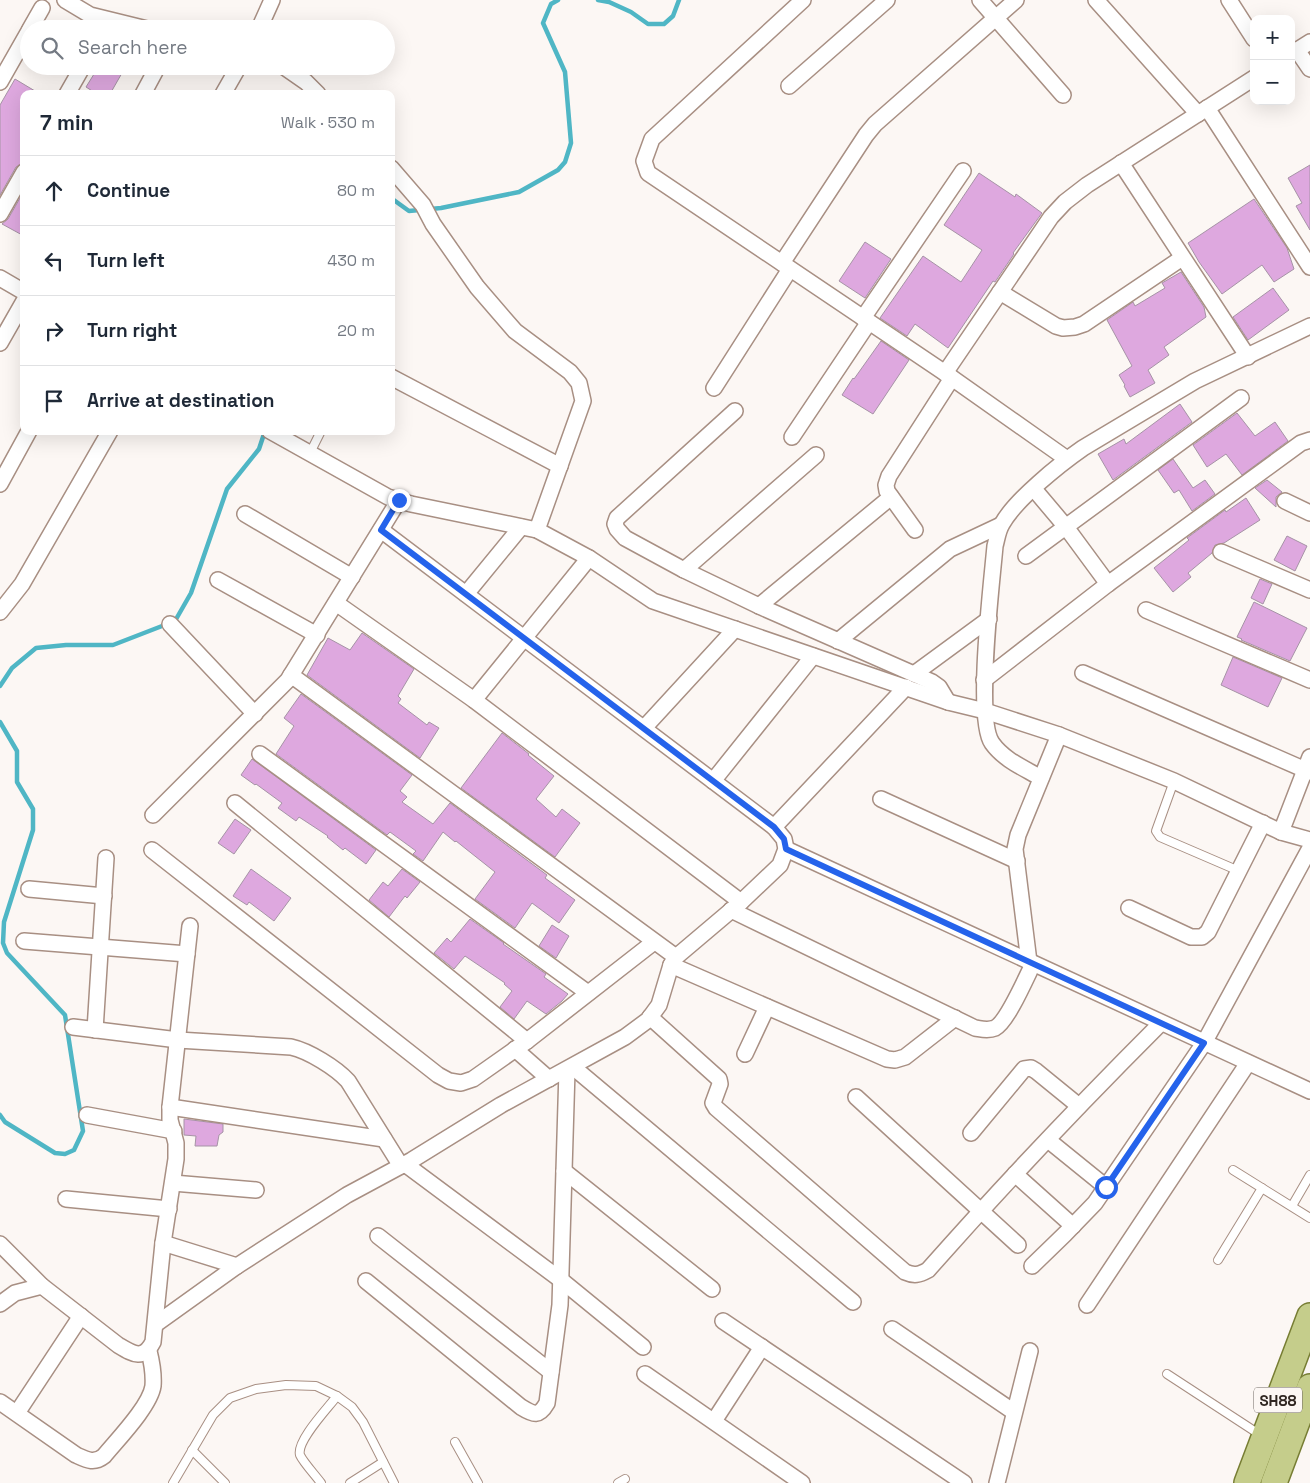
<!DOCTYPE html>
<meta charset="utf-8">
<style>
body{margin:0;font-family:"Space Grotesk",sans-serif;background:#f2f2f3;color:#1f2937}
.controls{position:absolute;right:15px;top:15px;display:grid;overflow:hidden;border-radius:10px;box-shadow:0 5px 20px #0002}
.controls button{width:45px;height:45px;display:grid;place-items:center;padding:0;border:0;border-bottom:1px solid #e0e1e3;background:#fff;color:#1f2937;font:25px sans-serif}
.stop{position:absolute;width:15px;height:15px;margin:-11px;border:4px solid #2563eb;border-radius:50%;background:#fff}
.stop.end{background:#2563eb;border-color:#fff;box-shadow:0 1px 5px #0008}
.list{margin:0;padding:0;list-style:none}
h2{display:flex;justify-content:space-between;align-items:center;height:65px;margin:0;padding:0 20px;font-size:21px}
h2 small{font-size:16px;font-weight:400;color:#747a83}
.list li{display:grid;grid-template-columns:32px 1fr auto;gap:15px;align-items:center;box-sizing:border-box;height:70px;padding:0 20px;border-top:1px solid #e0e1e3}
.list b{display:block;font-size:19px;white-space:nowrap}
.list em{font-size:16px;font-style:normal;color:#747a83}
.icon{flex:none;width:28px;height:28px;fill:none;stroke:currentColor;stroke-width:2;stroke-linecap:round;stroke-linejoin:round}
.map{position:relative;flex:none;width:1310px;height:1483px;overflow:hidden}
.search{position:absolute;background:#fff;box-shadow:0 5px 20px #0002;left:20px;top:20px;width:375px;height:55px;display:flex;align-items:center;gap:12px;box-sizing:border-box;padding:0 18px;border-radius:28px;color:#747a83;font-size:19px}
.panel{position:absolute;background:#fff;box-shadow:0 5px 20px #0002;left:20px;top:90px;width:375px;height:345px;border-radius:10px}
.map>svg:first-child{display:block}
</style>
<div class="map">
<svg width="1310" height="1483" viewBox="0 0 1310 1483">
<rect width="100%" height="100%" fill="#fcf7f4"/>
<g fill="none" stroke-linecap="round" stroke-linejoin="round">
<g stroke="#4fb6c5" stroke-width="4.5">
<polyline points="598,0 609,2 631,12 648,24 664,24 673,16 679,0"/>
<polyline points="391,198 409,211 441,208 519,192 558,170 565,162 571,143 565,72 543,23 551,4 558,0"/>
<polyline points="0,686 12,668 36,648 66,645 113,645 175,621 191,593 227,489 259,449 265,431"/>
<polyline points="0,722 17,751 17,782 33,809 33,830 4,922 3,943 7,953 65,1015 83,1131 74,1150 65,1154 55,1153 5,1122 0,1115"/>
</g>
</g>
<g fill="#dea8df" stroke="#a693a6">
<polygon points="99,66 126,66 110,94 97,94 86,87"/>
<polygon points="15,79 40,94 24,94 24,163 16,167 0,195 0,105"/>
<polygon points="1310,165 1310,230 1296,206 1302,203 1288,178"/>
<polygon points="979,173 1015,197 1016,194 1042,213 1013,253 1014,254 995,282 993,281 948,348 915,324 907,336 880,318 923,256 961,282 982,250 944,225"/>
<polygon points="24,191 24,236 2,224 8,219"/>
<polygon points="1254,199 1287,248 1294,269 1274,282 1262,265 1222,294 1199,262 1188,243"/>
<polygon points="865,242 891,259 865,298 839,281"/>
<polygon points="1181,272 1204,307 1206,317 1164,347 1169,355 1148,370 1155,383 1130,397 1124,386 1125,385 1119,375 1132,366 1107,320 1133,302 1135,306 1165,288 1162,283"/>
<polygon points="1273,288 1289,310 1248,340 1233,317"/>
<polygon points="881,341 909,360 873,414 842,395 853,378 854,379"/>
<polygon points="1180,404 1192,422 1113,480 1098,454 1124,439 1126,444"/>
<polygon points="1237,413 1255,436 1275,422 1288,441 1242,475 1226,454 1207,467 1193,445"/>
<polygon points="1173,459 1193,488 1205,480 1215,494 1192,511 1179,490 1174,493 1158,470"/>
<polygon points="1267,480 1282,492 1276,497 1276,507 1255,488"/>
<polygon points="1246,498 1260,520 1224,543 1215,545 1212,553 1188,573 1191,577 1173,592 1154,568 1189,540 1187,538 1225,510 1226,512"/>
<polygon points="1287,536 1307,546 1295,571 1274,560"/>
<polygon points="1260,579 1272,584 1263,604 1251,598"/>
<polygon points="1254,602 1307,628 1290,661 1241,640 1242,639 1237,637"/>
<polygon points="362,633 414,669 398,696 401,699 398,703 427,725 429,722 439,728 420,758 307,675 328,638 350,650"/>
<polygon points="1233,657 1282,678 1268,707 1221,685"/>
<polygon points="301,694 412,775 400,791 407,797 402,802 433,824 450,803 547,875 545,878 575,900 559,923 532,903 515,928 475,899 495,872 456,841 455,842 443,832 423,861 413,854 416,851 390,832 387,835 276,754 294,726 284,718"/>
<polygon points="502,733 529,754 528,755 554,776 536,799 556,817 562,809 580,823 555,857 461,788"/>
<polygon points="252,759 376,850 366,864 345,848 343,850 327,837 328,836 299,817 296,821 278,808 282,803 256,784 255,785 241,775"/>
<polygon points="235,819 251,830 234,854 218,843"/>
<polygon points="251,869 291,898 274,921 249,902 247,905 233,896"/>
<polygon points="402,869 420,882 407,898 405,896 389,917 369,900 383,882 388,886"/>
<polygon points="470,919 504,943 503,944 546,974 544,977 568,994 562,1001 546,1014 527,1001 514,1019 500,1007 512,991 504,984 505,983 465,956 454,969 434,953 447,938 451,942"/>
<polygon points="552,925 569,936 556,958 539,946"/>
<polygon points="184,1119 223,1124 223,1132 219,1135 217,1146 195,1146 196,1136 184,1135"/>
</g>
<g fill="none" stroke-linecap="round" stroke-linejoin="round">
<defs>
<g id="service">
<polyline points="310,453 321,431"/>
<polyline points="1174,781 1156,831 1160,837 1239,871"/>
<polyline points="1233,1170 1310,1218"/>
<polyline points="1292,1206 1310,1175"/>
<polyline points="1218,1260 1262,1188"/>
<polyline points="1167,1374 1262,1436"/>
<polyline points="455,1442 478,1483"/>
<polyline points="192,1450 225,1483"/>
<polyline points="173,1483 213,1415 230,1398 256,1389 286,1385 316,1386 337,1396 352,1407 363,1422 394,1483"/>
<path d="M321,1483C316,1476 303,1462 300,1455C296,1441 328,1408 337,1396"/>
<polyline points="350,1483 383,1462"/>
<polyline points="618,1483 625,1479"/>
</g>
<g id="minor">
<polyline points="65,0 90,15 147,29"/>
<polyline points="803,0 652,139 644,161 648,173 945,373 1067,459"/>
<polyline points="980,0 1063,95"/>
<polyline points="1096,0 1198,114"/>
<polyline points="1229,0 1254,39"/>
<polyline points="30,29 42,8"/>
<polyline points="259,29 272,0"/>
<polyline points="1297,50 1310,69"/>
<polyline points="1291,54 1310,42"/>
<polyline points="283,66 306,82 318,94"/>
<polyline points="0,82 29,31"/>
<polyline points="789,86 887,0"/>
<polyline points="67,94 83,66"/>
<polyline points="143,94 158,66"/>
<polyline points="223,94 239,66"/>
<polyline points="1207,108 1310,267"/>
<polyline points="1121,163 1248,357"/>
<polyline points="391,168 423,205 433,224 477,287 515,331 570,372 579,383 583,401 537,530"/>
<polyline points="0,214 24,172"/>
<polyline points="782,263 866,135 875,124 1016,0"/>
<polyline points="0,278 24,292"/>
<polyline points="1000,292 1056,326 1063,328 1075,327 1084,324 1182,258"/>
<polyline points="863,318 963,171"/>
<polyline points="0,343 24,301"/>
<polyline points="945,373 1051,217 1065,202 1087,185 1254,78"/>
<polyline points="391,377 560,466"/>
<polyline points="714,388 790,269"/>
<polyline points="735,411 617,518 615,524 617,529 625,538 684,570 759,606 932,682 939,687 948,702"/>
<polyline points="270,431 388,497 411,504 537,530 589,558 653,601 948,702 985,711 1059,735 1174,781 1281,832 1310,840"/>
<polyline points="792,437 869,322"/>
<polyline points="0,484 29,431"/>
<polyline points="1034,489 1066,527 1108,584"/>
<polyline points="1285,501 1310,513"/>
<polyline points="245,514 352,577"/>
<polyline points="915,530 887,491 886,485 889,476 952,378"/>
<polyline points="1221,552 1310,590"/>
<polyline points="1026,556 1241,398"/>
<polyline points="684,570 816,455"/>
<polyline points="218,580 317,635"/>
<polyline points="466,594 521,527"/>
<polyline points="336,603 474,700 741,902"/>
<polyline points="759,606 891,497"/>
<polyline points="1146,610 1310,680"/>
<polyline points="0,612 22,584 110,431"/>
<polyline points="170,624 255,714"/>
<polyline points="838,641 950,549 1001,525"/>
<polyline points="1083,673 1310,772"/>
<polyline points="914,674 989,619"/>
<polyline points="291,675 676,957"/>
<polyline points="984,680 1108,584 1301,443 1310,440"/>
<polyline points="474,700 589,558"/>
<polyline points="644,728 735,629"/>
<polyline points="260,754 588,993"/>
<path d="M1041,778C1024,768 1004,760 992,743C975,719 992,581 995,546C997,539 998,530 1002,524C1015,500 1060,464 1083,448L1195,381L1310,326"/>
<polyline points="713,781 813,656"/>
<polyline points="881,799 1017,861"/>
<polyline points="235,803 527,1041"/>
<polyline points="153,815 288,680 399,500"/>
<polyline points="774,827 906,687"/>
<polyline points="1281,832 1310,757"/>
<polyline points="786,849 1310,1091"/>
<polyline points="152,850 438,1075 449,1081 461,1083 473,1079 527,1041 654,942"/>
<polyline points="29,889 104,896"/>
<polyline points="1129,908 1191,937 1202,937 1208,932 1263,823"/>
<path d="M731,910L975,1028C982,1029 988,1031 995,1028C1007,1022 1026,978 1033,964"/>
<polyline points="24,941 187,954"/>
<polyline points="1029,962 1015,849 1018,835 1059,735"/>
<polyline points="671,965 887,1059 895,1060 905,1057 955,1018"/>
<path d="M650,1017L719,1079L720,1084L713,1103L716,1108L905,1272C914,1276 919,1275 928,1270C1003,1185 1081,1103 1161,1023"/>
<path d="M73,1027L178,1040L291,1047C309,1051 336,1068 348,1081L401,1166"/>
<polyline points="95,1030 106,858"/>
<polyline points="515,1049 549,1079"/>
<polyline points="745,1054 767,1007"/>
<polyline points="573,1067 853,1302"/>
<polyline points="856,1097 1018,1245"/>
<polyline points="170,1107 384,1139"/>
<polyline points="87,1115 174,1131"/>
<polyline points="971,1133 1024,1069 1031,1068 1036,1071 1079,1106"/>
<polyline points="1048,1140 1106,1187"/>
<polyline points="405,1164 561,1280 643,1347"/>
<polyline points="564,1171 712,1289"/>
<polyline points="1015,1174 1073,1226"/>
<polyline points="173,1183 256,1190"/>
<polyline points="66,1199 169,1209"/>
<polyline points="378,1236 551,1372"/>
<polyline points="163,1243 237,1266"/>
<path d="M0,1244L42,1286L118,1345C133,1354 143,1361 153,1342L163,1243L176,1159V1143L170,1120V1107L190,926"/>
<polyline points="1032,1266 1065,1234 1095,1203 1204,1043 1310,848"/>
<path d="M366,1281L521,1407C534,1415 539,1417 547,1403L560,1305L567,1070"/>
<polyline points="0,1304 15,1293 42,1286"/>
<polyline points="1087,1305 1248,1063"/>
<polyline points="723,1321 964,1483"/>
<polyline points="156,1324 237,1266 347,1195 412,1160 501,1105 625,1037 648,1020 659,1005 671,965 676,957 741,902 780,865 786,849 784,839 774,827 381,530"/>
<polyline points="892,1329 1014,1412"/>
<polyline points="645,1374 802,1483"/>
<path d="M0,1402L76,1455C87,1460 94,1464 104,1456C118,1439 150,1406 153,1386C154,1373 152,1363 149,1351"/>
<polyline points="17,1413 81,1316"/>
<polyline points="714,1421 762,1347"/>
<polyline points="997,1483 1030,1351"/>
</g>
<g id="primary">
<polyline points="1247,1483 1310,1316"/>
<polyline points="1274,1483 1310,1387"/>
</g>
</defs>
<use href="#service" stroke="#a88f83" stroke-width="10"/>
<use href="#minor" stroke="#a88f83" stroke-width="18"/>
<use href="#primary" stroke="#777d33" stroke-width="28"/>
<use href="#service" stroke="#fff" stroke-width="8"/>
<use href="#minor" stroke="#fff" stroke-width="15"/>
<use href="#primary" stroke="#c5cd8b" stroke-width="25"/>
</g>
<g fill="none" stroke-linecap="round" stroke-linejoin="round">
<polyline stroke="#2563eb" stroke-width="6" points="399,500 381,530 774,827 784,839 786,849 1204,1043 1106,1187"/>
</g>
<g text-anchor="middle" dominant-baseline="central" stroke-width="4.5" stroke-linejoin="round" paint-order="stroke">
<rect fill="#fcf7f4" stroke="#6c6560" stroke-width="1" x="1254" y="1387.5" width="48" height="25" rx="4"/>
<g font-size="15" font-weight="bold" fill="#2f2621">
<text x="1278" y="1400">SH88</text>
</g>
</g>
</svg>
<div class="controls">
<button>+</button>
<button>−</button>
</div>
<div class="stop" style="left:1106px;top:1187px"></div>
<div class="stop end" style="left:399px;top:500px"></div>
<div class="search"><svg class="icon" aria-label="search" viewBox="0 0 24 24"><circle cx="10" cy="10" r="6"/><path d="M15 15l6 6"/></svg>Search here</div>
<section class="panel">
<h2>7 min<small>Walk · 530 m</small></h2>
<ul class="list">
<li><svg class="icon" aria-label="ahead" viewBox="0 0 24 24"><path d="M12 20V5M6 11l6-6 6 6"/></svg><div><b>Continue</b></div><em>80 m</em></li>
<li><svg class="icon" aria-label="left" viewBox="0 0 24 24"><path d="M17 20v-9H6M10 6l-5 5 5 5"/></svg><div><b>Turn left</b></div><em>430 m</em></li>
<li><svg class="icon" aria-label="right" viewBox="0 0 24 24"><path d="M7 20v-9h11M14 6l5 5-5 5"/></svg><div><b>Turn right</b></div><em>20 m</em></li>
<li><svg class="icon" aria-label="arrive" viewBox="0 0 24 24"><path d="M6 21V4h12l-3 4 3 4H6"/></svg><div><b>Arrive at destination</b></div></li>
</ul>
</section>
</div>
